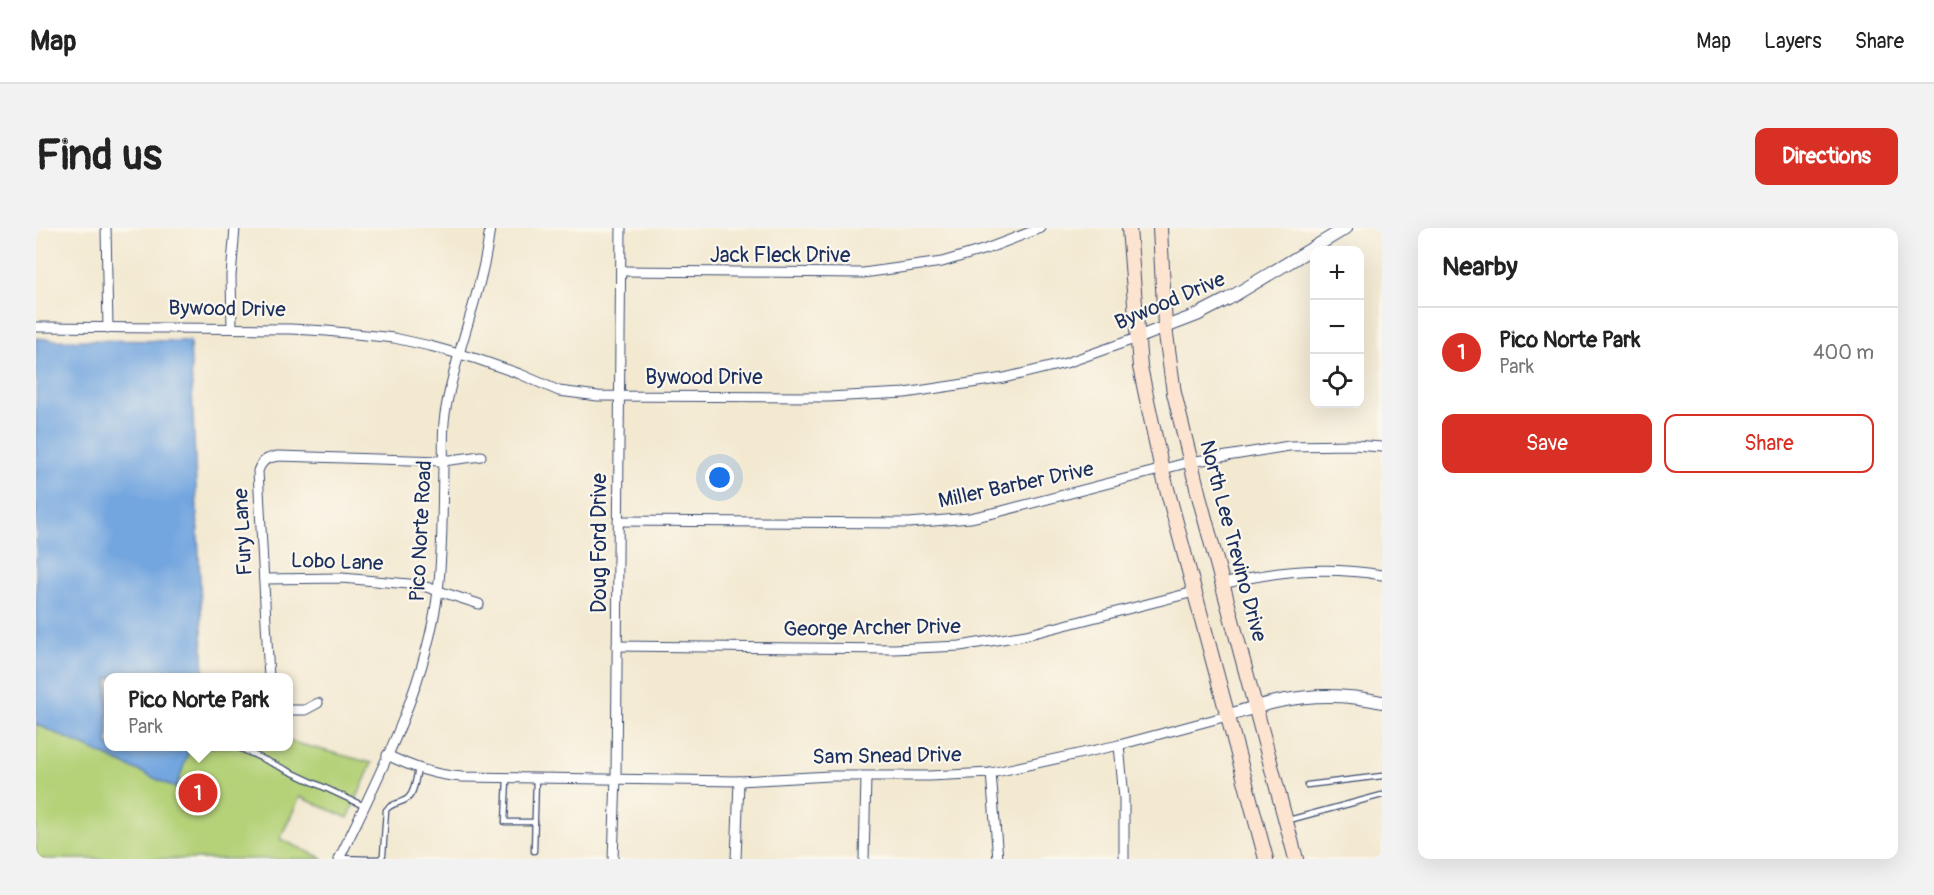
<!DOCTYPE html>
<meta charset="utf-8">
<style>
body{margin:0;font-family:Pangolin,sans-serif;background:#f2f2f2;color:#222}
.controls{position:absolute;right:18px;top:18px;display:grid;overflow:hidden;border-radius:12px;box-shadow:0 6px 24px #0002}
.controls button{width:54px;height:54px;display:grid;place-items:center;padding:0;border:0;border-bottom:2px solid #e0e0e0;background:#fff;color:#222;font:30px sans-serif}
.you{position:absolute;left:684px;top:250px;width:21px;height:21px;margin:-15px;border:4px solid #fff;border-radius:50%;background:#1a73e8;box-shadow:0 0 0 9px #1a73e833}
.badge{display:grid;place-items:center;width:39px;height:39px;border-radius:50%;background:#d93025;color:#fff;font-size:20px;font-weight:700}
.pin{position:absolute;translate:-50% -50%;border:3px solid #fff;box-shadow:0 2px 6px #0006}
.popup{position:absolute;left:68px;top:445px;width:189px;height:78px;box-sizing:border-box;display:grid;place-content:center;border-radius:12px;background:#fff;filter:drop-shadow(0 2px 4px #0005);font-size:20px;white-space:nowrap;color:#767676}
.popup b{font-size:22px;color:#222}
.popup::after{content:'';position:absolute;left:50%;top:100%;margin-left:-12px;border:12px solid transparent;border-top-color:#fff}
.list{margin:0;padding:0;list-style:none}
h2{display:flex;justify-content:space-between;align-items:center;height:78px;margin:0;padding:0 24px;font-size:26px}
h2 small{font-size:20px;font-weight:400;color:#767676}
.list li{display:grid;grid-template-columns:39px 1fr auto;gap:18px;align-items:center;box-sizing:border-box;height:90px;padding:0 24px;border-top:2px solid #e0e0e0}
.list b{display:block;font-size:22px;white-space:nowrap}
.list p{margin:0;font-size:20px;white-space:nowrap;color:#767676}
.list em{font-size:20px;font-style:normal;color:#767676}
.actions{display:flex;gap:12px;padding:18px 24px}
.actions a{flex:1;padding:14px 0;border:2px solid #d93025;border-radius:12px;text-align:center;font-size:21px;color:#d93025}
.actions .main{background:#d93025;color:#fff}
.icon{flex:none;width:33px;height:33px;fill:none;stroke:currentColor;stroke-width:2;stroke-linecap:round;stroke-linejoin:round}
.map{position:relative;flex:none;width:1346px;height:631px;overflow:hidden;border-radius:12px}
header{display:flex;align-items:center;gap:36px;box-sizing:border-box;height:84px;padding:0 30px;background:#fff;border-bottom:2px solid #e0e0e0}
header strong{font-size:28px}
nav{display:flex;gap:33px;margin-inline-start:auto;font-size:21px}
.intro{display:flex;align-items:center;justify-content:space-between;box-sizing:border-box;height:144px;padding:0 36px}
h1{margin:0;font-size:42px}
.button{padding:15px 27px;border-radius:12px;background:#d93025;color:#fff;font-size:21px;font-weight:700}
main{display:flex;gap:36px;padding:0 36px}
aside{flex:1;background:#fff;border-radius:12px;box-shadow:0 6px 24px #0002}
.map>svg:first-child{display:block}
</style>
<header>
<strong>Map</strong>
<nav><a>Map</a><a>Layers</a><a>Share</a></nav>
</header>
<div class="intro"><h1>Find us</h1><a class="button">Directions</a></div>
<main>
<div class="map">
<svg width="1346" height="631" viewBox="0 0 1346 631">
<rect width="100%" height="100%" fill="#fbf7ec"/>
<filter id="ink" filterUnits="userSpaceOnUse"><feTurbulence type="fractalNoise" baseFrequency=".0167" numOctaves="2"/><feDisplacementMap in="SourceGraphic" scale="12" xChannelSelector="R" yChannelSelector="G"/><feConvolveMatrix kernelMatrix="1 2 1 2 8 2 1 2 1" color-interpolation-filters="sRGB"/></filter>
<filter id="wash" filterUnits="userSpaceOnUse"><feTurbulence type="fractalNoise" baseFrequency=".008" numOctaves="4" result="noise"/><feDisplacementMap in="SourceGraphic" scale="24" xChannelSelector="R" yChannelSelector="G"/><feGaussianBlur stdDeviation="1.35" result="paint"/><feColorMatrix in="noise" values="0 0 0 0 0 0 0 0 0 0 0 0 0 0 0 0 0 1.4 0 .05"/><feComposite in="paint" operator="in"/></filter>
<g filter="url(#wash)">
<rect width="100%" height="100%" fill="#f3e9d1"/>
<polygon fill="#b5d279" stroke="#68806c" stroke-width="1.5" points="0,496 140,560 154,519 252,518 252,513 336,535 312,590 264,569 244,611 288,631 0,631"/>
<polygon fill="#73a6df" stroke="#476a9e" stroke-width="1.5" points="0,110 21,112 154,113 168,449 72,450 72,518 154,519 140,560 0,496"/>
</g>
<g filter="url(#ink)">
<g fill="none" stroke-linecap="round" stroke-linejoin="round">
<defs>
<g id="service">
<polyline points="199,518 328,578"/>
<polyline points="471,550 469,594 499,594"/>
<polyline points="1271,557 1346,548"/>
<polyline points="1253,592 1346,567"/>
<polyline points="498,623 500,549"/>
<polyline points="303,630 332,631"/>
<path d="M334,631H344L347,627L350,582C356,574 365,576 372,570C379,564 380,549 382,540"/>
</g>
<g id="minor">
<polyline points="70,0 72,100"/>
<polyline points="585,43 827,45 906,34 950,21 1005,0"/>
<polyline points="0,99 255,101 291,103 358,110 394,118 441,131 484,146 523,163 562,168 792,169 869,165 968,150 1030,135 1101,110"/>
<polyline points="196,100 195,48 199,0"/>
<polyline points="582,293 873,295 934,290 962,284 1154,234 1253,218 1317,217 1346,219"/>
<polyline points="228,351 306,350 384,357 443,376"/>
<path d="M1187,356C1240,342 1292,338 1346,347"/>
<polyline points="581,418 858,421 924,418 990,407 1158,364"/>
<path d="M233,450L222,243C226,232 231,230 242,228L407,233L445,228"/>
<polyline points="252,482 269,482 282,475"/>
<polyline points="1083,517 1088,570 1088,631"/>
<path d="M351,527C376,539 398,547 426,549L703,553L794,548H893L955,545L1083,517L1191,488"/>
<polyline points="955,545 962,631"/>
<path d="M303,631C344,546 390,458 402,363C407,322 406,281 407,240C408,222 406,204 409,186C419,122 447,64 454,0"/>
<polyline points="577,631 580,550 585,0"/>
<polyline points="700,631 703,553"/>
<polyline points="828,631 830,549"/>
</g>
<g id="tertiary">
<polyline points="1101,110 1161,87 1192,71 1310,0"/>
<path d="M1191,488C1245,469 1290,462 1346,474"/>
</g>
<g id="secondary">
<polyline points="1093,0 1104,139 1126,242 1230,631"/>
<polyline points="1124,0 1129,99 1138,165 1164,272 1260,631"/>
</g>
</defs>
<use href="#service" stroke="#3b4b6f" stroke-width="7"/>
<use href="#minor" stroke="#3b4b6f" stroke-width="11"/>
<use href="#tertiary" stroke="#3b4b6f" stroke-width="14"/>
<use href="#secondary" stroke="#3b4b6f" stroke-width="16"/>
<use href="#service" stroke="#fff" stroke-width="4.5"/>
<use href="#minor" stroke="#fff" stroke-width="9"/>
<use href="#tertiary" stroke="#fff" stroke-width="12"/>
<use href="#secondary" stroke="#fde4d0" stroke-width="14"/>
</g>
</g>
<g text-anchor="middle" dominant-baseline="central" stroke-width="4.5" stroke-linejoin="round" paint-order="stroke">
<g font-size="21" fill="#1b2f5e" stroke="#fbf7ec">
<text x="744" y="27">Jack Fleck Drive</text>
<text transform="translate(1134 73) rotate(-23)">Bywood Drive</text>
<text transform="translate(191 81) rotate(1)">Bywood Drive</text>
<text x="668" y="149">Bywood Drive</text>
<text transform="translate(980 257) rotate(-12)">Miller Barber Drive</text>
<text transform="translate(385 303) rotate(-87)">Pico Norte Road</text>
<text transform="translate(207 304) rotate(-93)">Fury Lane</text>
<text transform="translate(1197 313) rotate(75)">North Lee Trevino Drive</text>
<text transform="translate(563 315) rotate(-90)">Doug Ford Drive</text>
<text transform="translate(301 334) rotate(2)">Lobo Lane</text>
<text transform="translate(836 400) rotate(-1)">George Archer Drive</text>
<text transform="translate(851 528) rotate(-1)">Sam Snead Drive</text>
</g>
</g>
</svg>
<div class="controls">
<button>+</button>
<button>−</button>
<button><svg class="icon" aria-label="locate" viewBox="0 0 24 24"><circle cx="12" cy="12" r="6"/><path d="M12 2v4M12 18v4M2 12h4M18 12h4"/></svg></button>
</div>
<div class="you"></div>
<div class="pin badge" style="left:162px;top:565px">1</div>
<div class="popup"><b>Pico Norte Park</b>Park</div>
</div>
<aside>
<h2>Nearby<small></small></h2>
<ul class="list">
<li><span class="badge">1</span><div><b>Pico Norte Park</b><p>Park</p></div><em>400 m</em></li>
</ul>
<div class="actions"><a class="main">Save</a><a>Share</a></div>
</aside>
</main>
